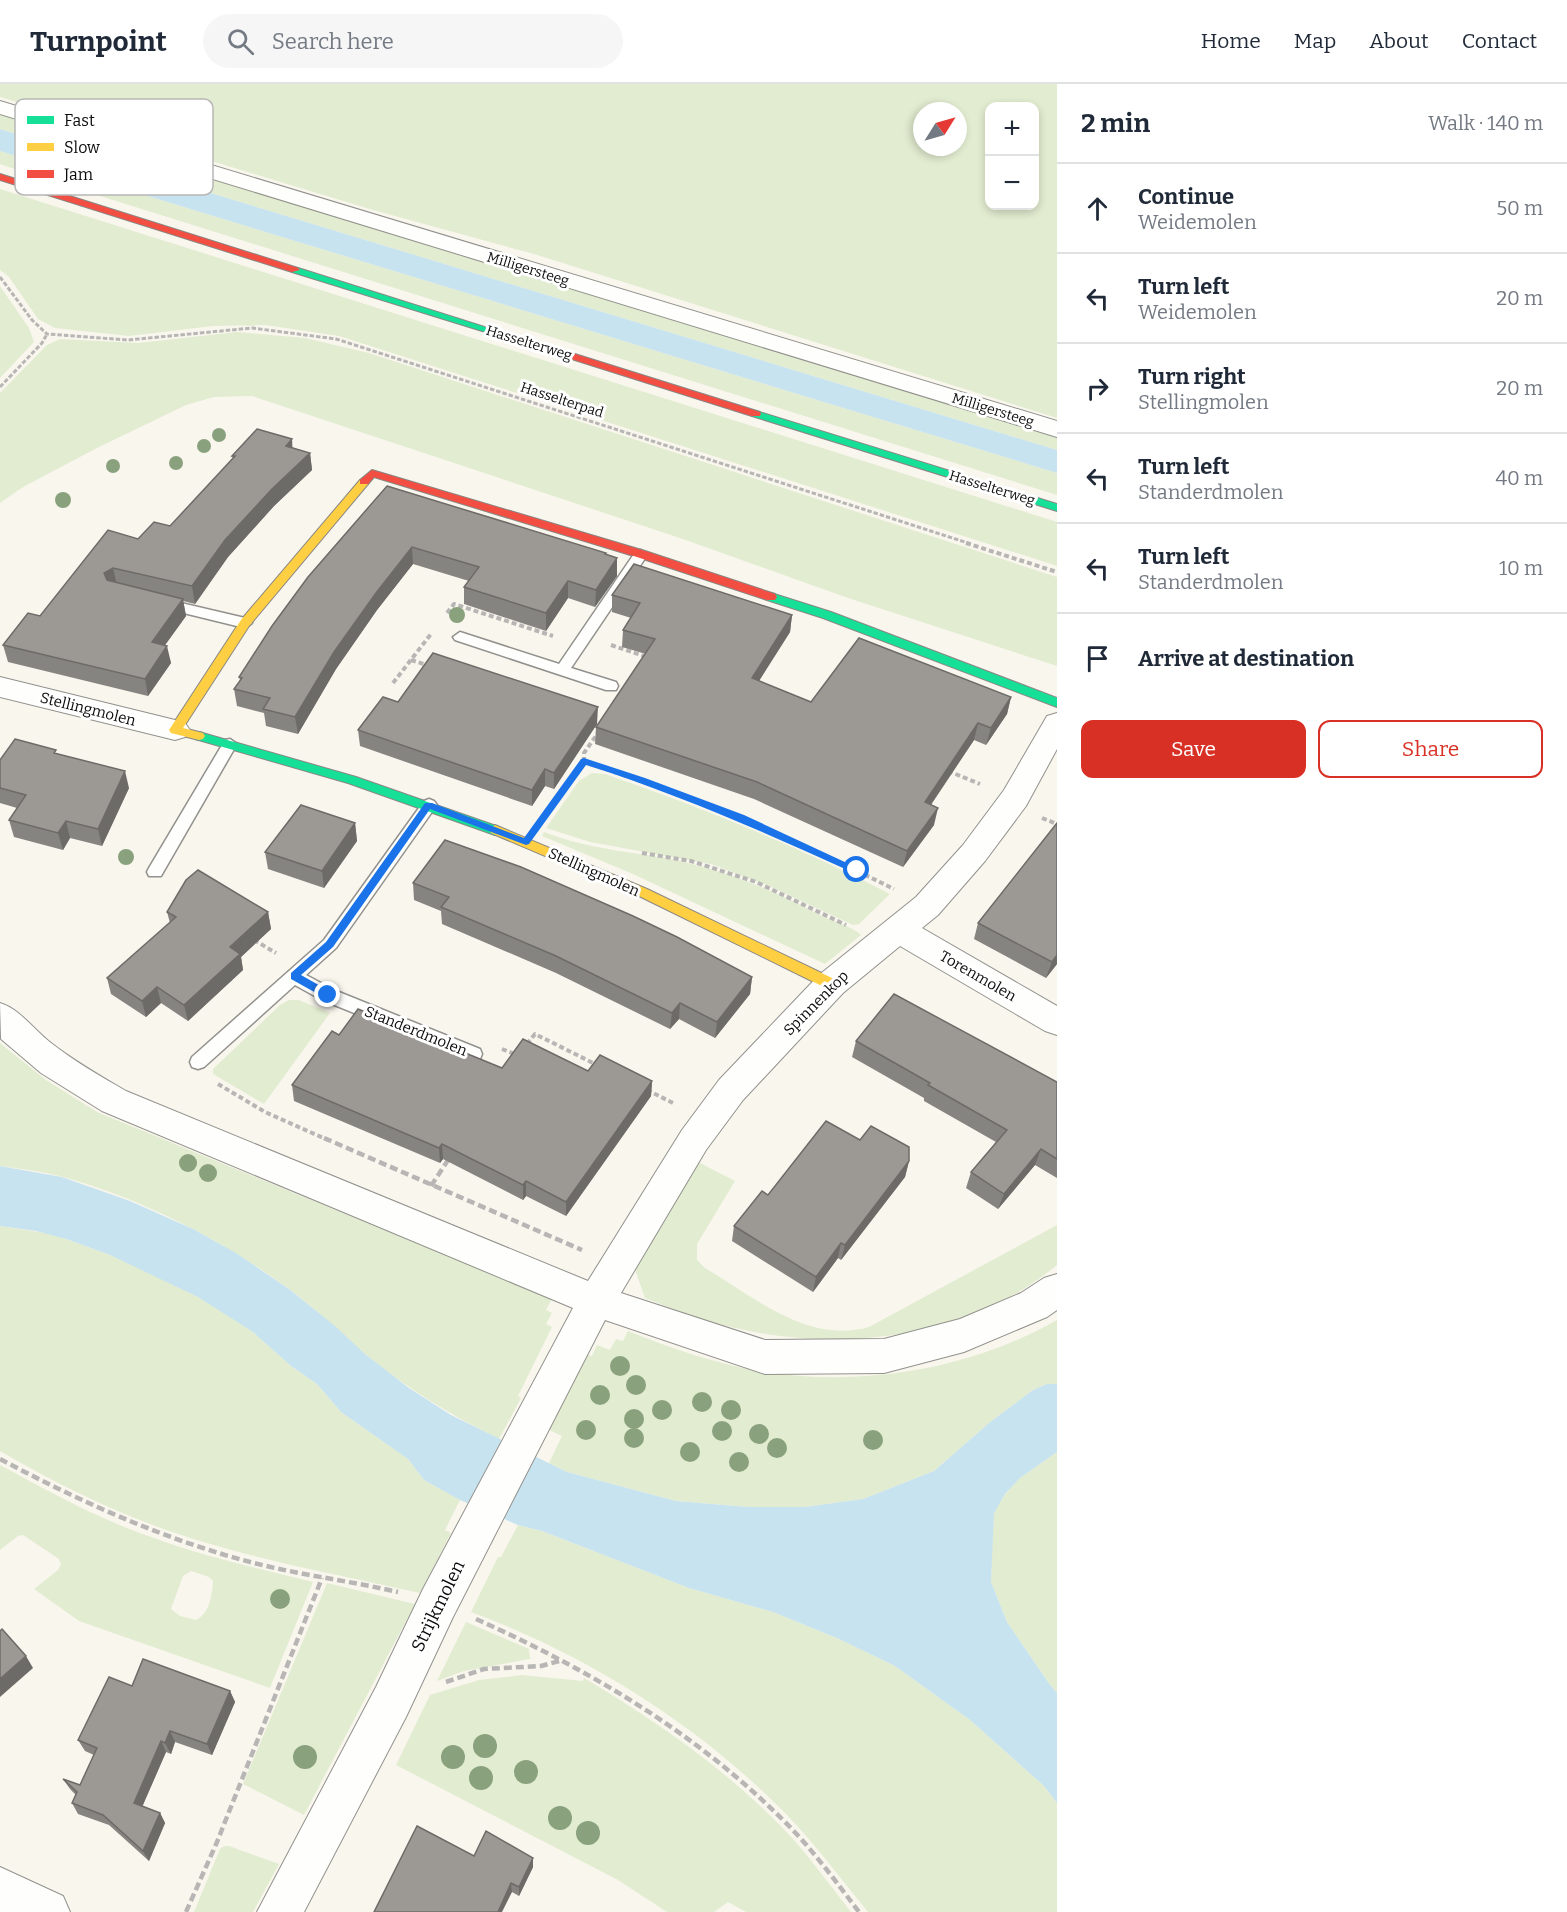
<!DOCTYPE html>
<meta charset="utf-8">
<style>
body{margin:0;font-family:Bitter,serif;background:#f6f6f7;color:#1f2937}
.controls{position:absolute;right:18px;top:18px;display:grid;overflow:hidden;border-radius:12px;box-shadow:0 3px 9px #0003}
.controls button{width:54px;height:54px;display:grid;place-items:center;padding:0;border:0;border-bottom:2px solid #e0e1e3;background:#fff;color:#1f2937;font:30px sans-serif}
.compass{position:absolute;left:913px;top:18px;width:54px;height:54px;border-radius:50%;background:#fff;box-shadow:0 3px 9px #0003;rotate:53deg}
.stop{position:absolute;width:18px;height:18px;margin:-14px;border:4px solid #1a73e8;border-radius:50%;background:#fff}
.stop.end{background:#1a73e8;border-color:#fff;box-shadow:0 2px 6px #0008}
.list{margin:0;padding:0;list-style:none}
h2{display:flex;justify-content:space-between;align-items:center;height:78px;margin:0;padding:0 24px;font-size:26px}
h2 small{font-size:20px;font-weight:400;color:#747a83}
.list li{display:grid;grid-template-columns:39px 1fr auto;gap:18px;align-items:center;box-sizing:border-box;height:90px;padding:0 24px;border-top:2px solid #e0e1e3}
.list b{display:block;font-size:22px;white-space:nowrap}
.list p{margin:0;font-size:20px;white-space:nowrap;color:#747a83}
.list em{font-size:20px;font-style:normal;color:#747a83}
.actions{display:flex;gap:12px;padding:18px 24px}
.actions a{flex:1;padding:14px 0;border:2px solid #d93025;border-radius:12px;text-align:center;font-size:21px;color:#d93025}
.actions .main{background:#d93025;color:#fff}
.icon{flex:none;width:33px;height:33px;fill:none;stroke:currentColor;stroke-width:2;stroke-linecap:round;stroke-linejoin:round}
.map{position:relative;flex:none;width:1057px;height:1828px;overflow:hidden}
header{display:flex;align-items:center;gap:36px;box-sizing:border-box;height:84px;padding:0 30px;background:#fff;border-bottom:2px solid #e0e1e3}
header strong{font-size:28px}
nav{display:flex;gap:33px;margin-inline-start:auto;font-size:21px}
.search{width:420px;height:54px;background:#f6f6f7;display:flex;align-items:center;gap:15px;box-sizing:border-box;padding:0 21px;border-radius:33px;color:#747a83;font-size:22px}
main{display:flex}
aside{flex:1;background:#fff}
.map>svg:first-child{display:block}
</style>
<header>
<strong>Turnpoint</strong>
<div class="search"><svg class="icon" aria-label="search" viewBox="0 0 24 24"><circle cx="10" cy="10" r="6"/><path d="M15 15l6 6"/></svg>Search here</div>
<nav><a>Home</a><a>Map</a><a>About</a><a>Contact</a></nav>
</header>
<main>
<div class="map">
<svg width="1057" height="1828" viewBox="0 0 1057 1828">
<rect width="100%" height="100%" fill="#f9f6ee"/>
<g fill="#e2ecd0" fill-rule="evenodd">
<path d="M0,0H1057V334L534,170L373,126L0,13ZM990,22H1034V122H990ZM922,27H958V63H922Z"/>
<polygon points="0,28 1057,351 1057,366 0,45"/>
<polygon points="0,67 1057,389 1057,411 33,91 0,80"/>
<polygon points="0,105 1057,438 1057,482 339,252 265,241 213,242 129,252 55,244 38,235 9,193 0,186"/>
<polygon points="0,202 29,244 34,258 0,294"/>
<polygon points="237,248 305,254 369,269 1057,493 1057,582 848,514 680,454 252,312 214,313 186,321 97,364 23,403 0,419 0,309 47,261 60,255 138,259"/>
<path d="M592,689L605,690C703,724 798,762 890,810L859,840L853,841L767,801L711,780L590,758L546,744L579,697Z"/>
<path d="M544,748C592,767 643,768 692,780C737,791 780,810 820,831C831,837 854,843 861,851L825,880L633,790L542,752Z"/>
<polygon points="289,916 299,916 330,929 264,1020 213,990 213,985 280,921"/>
<path d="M0,959L46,996L97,1028L552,1215L546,1226L552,1229L546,1240L552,1243L518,1312L521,1314L499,1355C451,1331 406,1304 365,1270C339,1249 316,1225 289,1205C222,1156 143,1115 63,1093C42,1087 21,1085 0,1082Z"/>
<path d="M696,1077L735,1097L697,1160V1176L705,1184C756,1214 807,1260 869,1243L1057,1141V1181C973,1251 850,1269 745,1246C710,1239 678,1227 645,1214L632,1177Z"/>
<path d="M0,1142L52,1150L110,1171L169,1197L214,1222L253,1248L291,1282L317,1300L341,1328L408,1375L424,1396L460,1416L445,1446L451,1449L420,1509C349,1493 277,1480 207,1459C134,1438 65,1405 0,1367Z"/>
<path d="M1057,1236V1300H1047L1033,1306L989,1339L934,1387L863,1415L805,1423H748L676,1417L567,1388L549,1379L562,1352L545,1344L585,1270L592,1272L597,1261L610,1266L616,1255L623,1257L628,1247C670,1264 714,1279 759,1287C859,1304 970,1286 1057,1236Z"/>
<polygon points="1057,1368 1057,1609 1048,1598 1007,1538 991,1498 993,1429 1005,1410 1020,1394"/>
<path d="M0,1381C50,1408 100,1436 154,1454C206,1473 260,1485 313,1498L270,1604L79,1537L34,1505L58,1486L61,1480L59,1475L23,1451L18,1452L0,1466ZM191,1487L209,1493L213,1497C212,1511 210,1529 196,1536L180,1532L171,1525L183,1492Z"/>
<path d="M518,1441L542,1447L689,1504L773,1528L839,1555L895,1582L970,1636L1044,1702L1057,1719V1828H868C841,1795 816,1761 786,1730C699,1641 587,1571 471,1528L498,1473H501Z"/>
<polygon points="327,1499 415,1520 304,1731 243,1700"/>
<polygon points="466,1538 529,1565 530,1575 464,1587 437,1597"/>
<path d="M522,1591L583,1597L584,1594C660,1639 734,1691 794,1756C814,1779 832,1804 851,1828H746L728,1818L714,1828H667L618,1796L396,1681L430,1611L479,1596Z"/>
<polygon points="224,1762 229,1762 279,1780 253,1828 194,1828 220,1765"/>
</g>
<g fill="#c8e3f0">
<polygon points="0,45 1057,366 1057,389 0,67"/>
<polygon points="0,1082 62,1093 130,1117 193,1145 236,1169 289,1205 335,1242 365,1270 409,1304 451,1331 567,1388 676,1417 748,1423 805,1423 863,1415 934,1387 989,1339 1033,1306 1047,1300 1057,1300 1057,1368 1020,1394 1005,1410 994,1429 991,1498 1007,1538 1048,1598 1057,1609 1057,1719 1044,1702 970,1636 895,1582 839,1555 773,1528 689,1504 542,1447 518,1441 460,1416 424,1396 408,1375 341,1328 317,1300 291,1282 253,1248 198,1213 110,1171 66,1155 36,1147 0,1142"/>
</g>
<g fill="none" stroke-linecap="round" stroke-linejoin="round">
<defs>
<g id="lane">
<polygon points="641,466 648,470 571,584 616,598 618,602 616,606 606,606 455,556 453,553 460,548 559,580 636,467"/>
<polygon points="164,515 245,534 252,539 245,544 159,523 157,520 159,517"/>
<polygon points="230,655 237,660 161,792 149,792 147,788 149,784 225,656"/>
<polygon points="429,715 434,717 437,721 434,725 336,864 306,891 334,906 480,965 482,970 480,975 474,977 468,975 322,916 295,901 204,983 198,985 192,983 190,978 192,973 324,856 424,717"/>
</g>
<g id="street">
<polygon points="0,17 1057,337 1057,353 0,30"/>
<polygon points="0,593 175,636 185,639 190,646 185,653 175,656 0,613"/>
<path d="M1057,629V665L1026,722L985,777L938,831L922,844L1057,922V951L1045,947L900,862L843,909L743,1016L706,1066L621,1209L765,1256L884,1255L960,1235L1021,1209L1044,1194L1057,1190V1226L1047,1233L964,1268L884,1289L765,1290L605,1236L453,1533L406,1633L304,1828H257L376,1603L423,1505L573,1224L102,1027L41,989L1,955L0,919C20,925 34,946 51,959C74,977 100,992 126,1007L588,1197L682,1046L719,996L819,891L916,813L963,761L1004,706L1047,632Z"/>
<polygon points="0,1783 63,1812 70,1828 0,1828"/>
</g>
<g id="fast">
<polygon points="292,184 298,184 516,253 508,255 292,188"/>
<polygon points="756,327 1057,420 1057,427 752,332 752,328"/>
<polygon points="771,509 831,528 1057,614 1057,623 823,534 767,516 767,510"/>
<polygon points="199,648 356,693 499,743 501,746 495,751 348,699 195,655 193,652"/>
</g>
<g id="slow">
<polygon points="364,395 369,398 368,400 249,542 183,644 203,649 205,652 203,655 199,656 171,649 169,646 171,643 241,536 360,396"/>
<polygon points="495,741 647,805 836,896 838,900 836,904 826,904 637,811 491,749 489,746"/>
</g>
<g id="jam">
<polygon points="0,90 298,184 300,186 292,188 0,96"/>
<polygon points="511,250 760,328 761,330 760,332 752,332 508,255 506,253"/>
<polygon points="372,386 645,467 775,510 777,513 775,516 767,516 637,473 374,393 368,400 360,400 360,396"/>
</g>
</defs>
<use href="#lane" stroke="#92918d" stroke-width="3"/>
<use href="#street" stroke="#92918d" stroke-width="2"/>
<use href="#fast" stroke="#898784" stroke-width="2"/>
<use href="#slow" stroke="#898784" stroke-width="2"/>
<use href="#jam" stroke="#898784" stroke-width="2"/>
<g stroke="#b7b6b5" stroke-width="3" stroke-dasharray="4.5 2" stroke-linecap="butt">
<polyline points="0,193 32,236 47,250 128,256 252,244 336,255 971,460"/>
<polyline points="0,303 42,259 47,250"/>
</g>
<g stroke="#b7b6b5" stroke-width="4" stroke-dasharray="5 3" stroke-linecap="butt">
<polyline points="966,459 1057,488"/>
<polyline points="447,529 454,520 553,552"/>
<polyline points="611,561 647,573"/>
<polyline points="411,576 430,582"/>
<polyline points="393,599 431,550"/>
<polyline points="584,678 584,669 598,649"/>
<polyline points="948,687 980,700"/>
<path d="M546,731L584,678C691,712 793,755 894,805"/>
<polyline points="1042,734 1057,740"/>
<polyline points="642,769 691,777 756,798 846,841"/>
<polyline points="254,856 276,869"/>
<polyline points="527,960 535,950 597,981"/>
<polyline points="502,965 517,971"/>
<polyline points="218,1000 265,1028 328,1056"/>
<polyline points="647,1006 675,1020"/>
</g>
<g stroke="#b7b6b5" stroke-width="4.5" stroke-dasharray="8 4" stroke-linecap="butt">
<polyline points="324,1054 582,1166"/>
<polyline points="431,1102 450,1073"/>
<path d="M0,1375C81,1418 165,1456 254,1479C301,1491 350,1497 398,1508"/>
<path d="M476,1535C592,1587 700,1651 790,1743C815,1769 837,1799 859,1828"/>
<polyline points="446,1598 484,1585 541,1582 563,1576"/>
<polyline points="186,1828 217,1758 322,1494"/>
</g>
<use href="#lane" fill="#fefefc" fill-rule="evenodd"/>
<use href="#street" fill="#fefefc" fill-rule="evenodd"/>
<use href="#fast" fill="#16e098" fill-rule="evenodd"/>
<use href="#slow" fill="#ffcf43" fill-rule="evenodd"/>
<use href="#jam" fill="#f24e42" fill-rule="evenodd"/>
</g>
<g fill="#8aa17d">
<circle cx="219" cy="351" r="7"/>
<circle cx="204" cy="362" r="7"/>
<circle cx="176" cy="379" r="7"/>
<circle cx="113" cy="382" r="7"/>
<circle cx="63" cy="416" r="8"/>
<circle cx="457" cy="531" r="8"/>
<circle cx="126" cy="773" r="8"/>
<circle cx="188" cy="1079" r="9"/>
<circle cx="208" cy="1089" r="9"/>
<circle cx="620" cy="1282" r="10"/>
<circle cx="636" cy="1301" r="10"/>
<circle cx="600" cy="1311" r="10"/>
<circle cx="702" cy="1318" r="10"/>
<circle cx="662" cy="1326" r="10"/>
<circle cx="731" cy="1326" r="10"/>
<circle cx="634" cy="1335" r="10"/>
<circle cx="586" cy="1346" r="10"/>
<circle cx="722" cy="1347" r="10"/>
<circle cx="759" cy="1350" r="10"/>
<circle cx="634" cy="1354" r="10"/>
<circle cx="873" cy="1356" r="10"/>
<circle cx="777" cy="1364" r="10"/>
<circle cx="690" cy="1368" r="10"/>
<circle cx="739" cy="1378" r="10"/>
<circle cx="280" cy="1515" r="10"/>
<circle cx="485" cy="1662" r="12"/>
<circle cx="305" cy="1673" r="12"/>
<circle cx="453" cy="1673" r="12"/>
<circle cx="526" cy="1688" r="12"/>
<circle cx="481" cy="1694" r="12"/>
<circle cx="560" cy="1734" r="12"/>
<circle cx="588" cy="1749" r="12"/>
</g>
<g fill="#868480">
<polygon points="292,355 292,364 310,369 312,386 274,422 228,473 195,520 183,517 186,532 165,561 171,579 148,612 8,578 3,561 138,455 170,442 233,375 232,372"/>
<polygon points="387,402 606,471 617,492 595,523 568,514 546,547 464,520 464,503 469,497 413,480 377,526 336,585 298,650 266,642 264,629 237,622 234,605 240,596 239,593"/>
<polygon points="612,511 792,531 790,548 759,597 811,618 1011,613 1007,630 986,661 974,656 931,721 934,741 903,783 754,715 595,660 596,643 646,570 622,563 623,546 631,534 612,528"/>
<polygon points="398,618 597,640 554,705 545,702 532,722 360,662 358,646"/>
<polygon points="58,670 129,704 102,762 70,754 63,766 14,753 9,736 17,724 0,719 0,676"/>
<polygon points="355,739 357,757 324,804 268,785 265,768"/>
<polygon points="1057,739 1057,880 1046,894 974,855 978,839"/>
<polygon points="413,799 752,893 750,910 715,954 679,935 670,945 556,889 442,840 441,827 414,816"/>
<polygon points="167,828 268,828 271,845 241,873 243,886 188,937 161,919 146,933 111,910 107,894 170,839"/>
<polygon points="339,951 502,984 588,987 652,997 651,1012 566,1132 526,1112 523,1116 443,1075 440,1079 294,1017 292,1001"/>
<polygon points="856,957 1057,998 1057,1094 1035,1081 998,1125 966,1104 971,1088 996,1058 924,1017 924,1014 852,973"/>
<polygon points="860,1056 909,1077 905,1093 841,1176 838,1174 813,1208 732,1157 734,1142 768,1111"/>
<polygon points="132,1602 230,1607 235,1618 212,1671 175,1658 171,1670 166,1668 142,1723 160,1729 165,1739 149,1777 109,1741 78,1730 72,1719 76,1711 70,1705 63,1695 80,1701 94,1671 85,1667 78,1656"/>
<polygon points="474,1772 533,1783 519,1812 512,1808"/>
</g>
<g fill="#6d6b68">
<polygon points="292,355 293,373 286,362"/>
<polygon points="310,369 312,386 274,422 228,473 195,520 192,502 225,456 272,405"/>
<polygon points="412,463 413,480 377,526 336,585 298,650 295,633 334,568 376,509"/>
<polygon points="617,474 617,492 595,523 596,506"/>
<polygon points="113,484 117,501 108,506 104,489"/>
<polygon points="568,497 568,514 546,547 546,529"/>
<polygon points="183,515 186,532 155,575 152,558"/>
<polygon points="792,531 790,548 750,611 752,594"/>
<polygon points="167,562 171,579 148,612 145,595"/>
<polygon points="1011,613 1007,630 986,661 991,644"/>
<polygon points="598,623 597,640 554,705 554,689"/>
<polygon points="978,639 974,656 921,735 925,718"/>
<polygon points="545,685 545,702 532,722 532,706"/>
<polygon points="125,687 129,704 102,762 98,745"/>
<polygon points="938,724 934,741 903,783 907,767"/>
<polygon points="66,737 70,754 63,766 58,749"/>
<polygon points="355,739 357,757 324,804 322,787"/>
<polygon points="268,828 271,845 241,873 243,886 188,937 184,921 230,863"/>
<polygon points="1057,871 1057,880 1046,894 1052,878"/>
<polygon points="752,893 750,910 715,954 717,938"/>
<polygon points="157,903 161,919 146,933 142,917"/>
<polygon points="680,919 679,935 670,945 672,929"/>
<polygon points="652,997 651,1012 566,1132 566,1118"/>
<polygon points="442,1060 443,1075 440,1079 439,1064"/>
<polygon points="1041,1065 1035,1081 998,1125 1004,1110"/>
<polygon points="909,1077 905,1093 841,1176 845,1161"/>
<polygon points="526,1097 526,1112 523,1116 523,1101"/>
<polygon points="841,1159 838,1174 813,1208 816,1193"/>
<polygon points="26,1572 33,1584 0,1613 0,1595"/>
<polygon points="230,1607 235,1618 212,1671 207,1660"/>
<polygon points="170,1647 175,1658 171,1670 165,1659"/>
<polygon points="161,1657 166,1668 139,1730 134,1719"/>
<polygon points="160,1729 165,1739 149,1777 143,1767"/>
<polygon points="533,1774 533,1783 519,1812 519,1803"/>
<polygon points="511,1799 512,1808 502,1828 498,1828"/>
</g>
<g fill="#9c9995" stroke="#6d6b68" stroke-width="1.5">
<polygon points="257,345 292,355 286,362 310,369 272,405 225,456 192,502 113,484 104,489 107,496 183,515 152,558 167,562 145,595 3,561 28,529 40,532 108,446 138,455 154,438 170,442 235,372 232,372"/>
<polygon points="387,402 606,469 605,470 617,474 596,506 568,497 546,529 464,503 479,483 412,463 376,509 334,568 295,633 263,625 270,614 234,605 242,594 239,593 272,542 308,493"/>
<polygon points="634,480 792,531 752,594 811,618 859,554 1011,613 991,644 978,639 925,718 938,724 907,767 757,698 596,643 655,555 623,546 640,519 612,511"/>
<polygon points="433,569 598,623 554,689 545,685 532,706 358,646 383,613 398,618"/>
<polygon points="15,655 56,666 54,669 125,687 98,745 66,737 58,749 9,736 26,711 0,704 0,676"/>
<polygon points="301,721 355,739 322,787 265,768"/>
<polygon points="1057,739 1057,871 1052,878 978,839"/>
<polygon points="445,756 521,783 633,832 677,853 752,893 717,938 680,919 672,929 556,872 441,823 449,813 413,799"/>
<polygon points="198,786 268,828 230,863 240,870 184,921 157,903 142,917 107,894 176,833 167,828 186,796"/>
<polygon points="894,910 1057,998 1057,1075 1041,1065 1004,1110 971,1088 1007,1046 928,1001 930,999 856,957"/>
<polygon points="358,925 502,984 523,955 588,987 600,971 652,997 566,1118 526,1097 523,1101 442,1060 439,1064 292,1001 332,947 339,951"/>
<polygon points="826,1037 860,1056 871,1042 909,1063 909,1077 845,1161 841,1159 816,1193 734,1142 762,1107 768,1111"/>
<polygon points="2,1545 26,1572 0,1595 0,1547"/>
<polygon points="143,1575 230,1607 207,1660 170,1647 165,1659 161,1657 134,1719 160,1729 143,1767 103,1731 72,1719 77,1708 63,1695 80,1701 97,1664 78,1656 109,1593 132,1602"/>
<polygon points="417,1742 474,1772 486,1747 533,1774 519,1803 511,1799 498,1828 374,1828"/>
</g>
<path fill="#1a73e8" d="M584,674L645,694L744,731L862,786L857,790L854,789C766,749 678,710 586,681L529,760L526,761L430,725L333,863L301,891L331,908V914H325L291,895V889L326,858L425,719H432L524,754L581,675Z"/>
<g text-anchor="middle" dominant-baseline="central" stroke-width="6" stroke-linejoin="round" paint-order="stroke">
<g font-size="14" fill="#0b0b0b" stroke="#fff">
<text transform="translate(528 185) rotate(17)">Milligersteeg</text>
<text transform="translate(529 259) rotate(17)">Hasselterweg</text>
<text transform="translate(562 316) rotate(18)">Hasselterpad</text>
<text transform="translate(993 326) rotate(17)">Milligersteeg</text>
<text transform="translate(992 404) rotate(17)">Hasselterweg</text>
</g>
<g font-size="15" fill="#0b0b0b" stroke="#fff">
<text transform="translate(88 625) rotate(14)">Stellingmolen</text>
<text transform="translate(594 788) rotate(24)">Stellingmolen</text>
<text transform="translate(978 892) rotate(30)">Torenmolen</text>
<text transform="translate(816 919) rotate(-45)">Spinnenkop</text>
<text transform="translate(416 947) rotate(22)">Standerdmolen</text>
</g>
<g font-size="18" fill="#0b0b0b" stroke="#fff">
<text transform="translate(438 1522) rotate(-64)">Strijkmolen</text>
</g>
</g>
<rect x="15" y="15" width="198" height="96" rx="9" fill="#fff" stroke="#b6b6b6" stroke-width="1.5"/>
<rect x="27" y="32" width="27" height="8" fill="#16e098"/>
<rect x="27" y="59" width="27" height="8" fill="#ffcf43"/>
<rect x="27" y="86" width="27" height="8" fill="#f24e42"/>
<g font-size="16" fill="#0b0b0b">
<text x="64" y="42">Fast</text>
<text x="64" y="69">Slow</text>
<text x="64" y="96">Jam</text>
</g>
</svg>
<div class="controls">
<button>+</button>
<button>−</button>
</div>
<svg class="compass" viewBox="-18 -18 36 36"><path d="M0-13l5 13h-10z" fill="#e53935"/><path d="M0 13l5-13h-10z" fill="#747a83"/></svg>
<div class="stop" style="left:857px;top:786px"></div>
<div class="stop end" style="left:328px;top:911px"></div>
</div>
<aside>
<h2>2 min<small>Walk · 140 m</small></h2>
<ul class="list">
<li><svg class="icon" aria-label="ahead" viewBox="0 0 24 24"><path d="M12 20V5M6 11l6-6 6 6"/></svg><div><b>Continue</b><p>Weidemolen</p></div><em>50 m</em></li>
<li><svg class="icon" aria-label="left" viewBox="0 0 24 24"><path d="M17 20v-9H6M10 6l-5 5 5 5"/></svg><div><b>Turn left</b><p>Weidemolen</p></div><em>20 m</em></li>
<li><svg class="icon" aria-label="right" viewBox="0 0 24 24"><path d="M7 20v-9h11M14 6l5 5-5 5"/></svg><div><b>Turn right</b><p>Stellingmolen</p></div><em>20 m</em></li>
<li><svg class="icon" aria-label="left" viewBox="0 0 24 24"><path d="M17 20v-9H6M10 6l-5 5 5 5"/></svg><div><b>Turn left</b><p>Standerdmolen</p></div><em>40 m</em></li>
<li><svg class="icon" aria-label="left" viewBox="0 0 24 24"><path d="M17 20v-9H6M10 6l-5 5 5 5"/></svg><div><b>Turn left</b><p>Standerdmolen</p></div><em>10 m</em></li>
<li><svg class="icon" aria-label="arrive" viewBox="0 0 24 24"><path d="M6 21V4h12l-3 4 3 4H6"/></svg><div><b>Arrive at destination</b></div></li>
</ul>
<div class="actions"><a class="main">Save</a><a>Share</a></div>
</aside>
</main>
